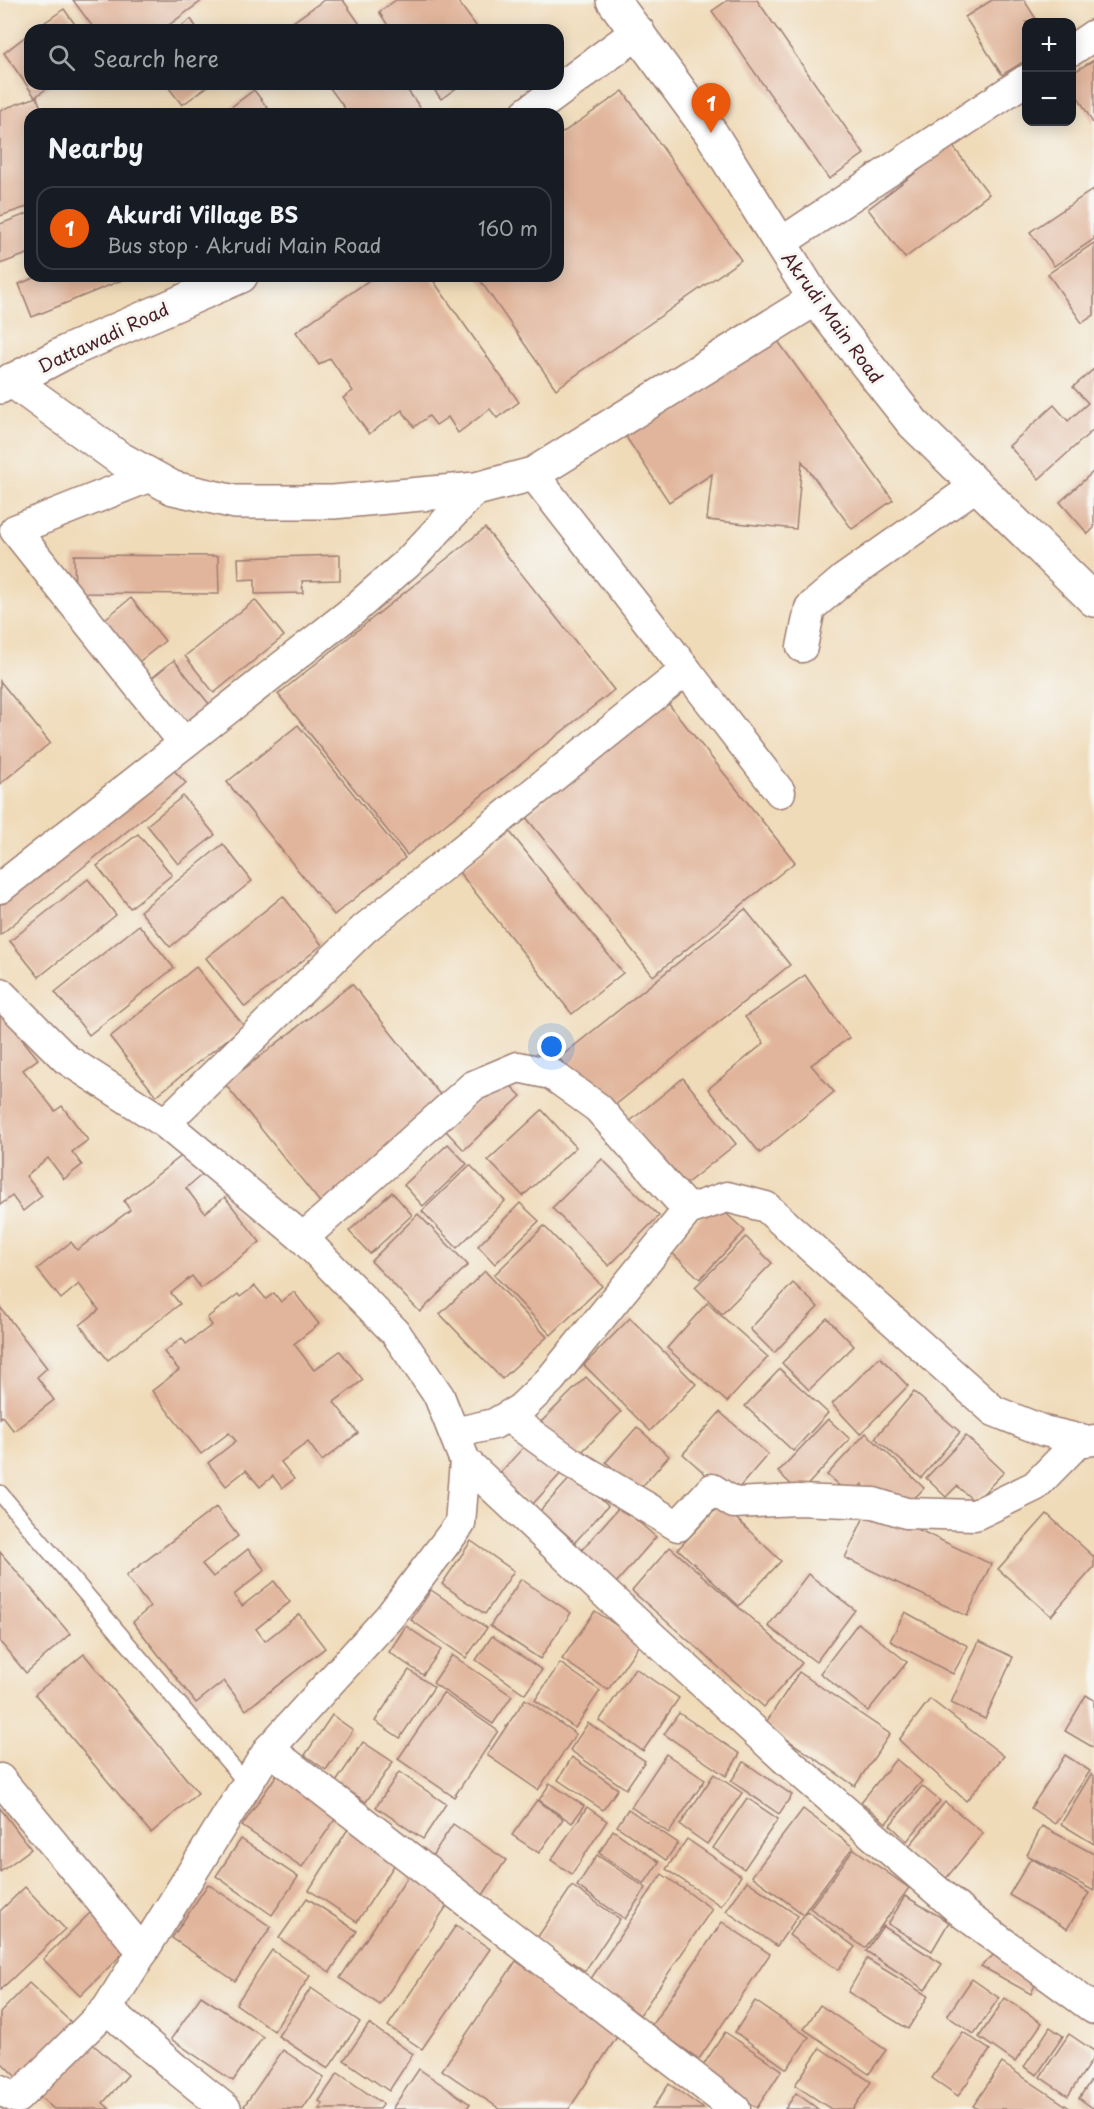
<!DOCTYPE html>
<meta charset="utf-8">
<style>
body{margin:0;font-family:"Playpen Sans",sans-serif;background:#242831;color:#f1f3f6}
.controls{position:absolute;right:18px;top:18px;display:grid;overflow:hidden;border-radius:12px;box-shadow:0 3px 15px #0003}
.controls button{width:54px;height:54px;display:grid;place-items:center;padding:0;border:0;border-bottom:2px solid #363941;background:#171b24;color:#f1f3f6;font:30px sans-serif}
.you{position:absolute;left:552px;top:1047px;width:21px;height:21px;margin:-15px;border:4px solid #fff;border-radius:50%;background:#1a73e8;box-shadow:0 0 0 9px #1a73e833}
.badge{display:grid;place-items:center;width:39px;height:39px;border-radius:50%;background:#ea580c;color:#fff;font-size:20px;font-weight:700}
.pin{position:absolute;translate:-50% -50px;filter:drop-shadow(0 2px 3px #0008)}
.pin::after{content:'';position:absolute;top:32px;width:21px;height:18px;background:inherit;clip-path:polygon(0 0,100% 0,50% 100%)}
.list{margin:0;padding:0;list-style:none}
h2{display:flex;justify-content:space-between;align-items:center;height:78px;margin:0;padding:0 24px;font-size:26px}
h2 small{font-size:20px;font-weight:400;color:#9ea1a6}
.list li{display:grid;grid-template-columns:39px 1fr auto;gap:18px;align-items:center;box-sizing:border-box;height:84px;margin:0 12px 12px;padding:0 12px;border:2px solid #363941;border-radius:18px}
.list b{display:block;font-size:22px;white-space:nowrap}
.list p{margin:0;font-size:20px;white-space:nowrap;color:#9ea1a6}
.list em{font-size:20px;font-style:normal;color:#9ea1a6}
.icon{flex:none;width:33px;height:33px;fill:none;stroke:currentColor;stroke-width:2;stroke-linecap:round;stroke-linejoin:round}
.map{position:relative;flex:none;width:1094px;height:2109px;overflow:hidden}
.search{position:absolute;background:#171b24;box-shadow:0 3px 15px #0003;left:24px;top:24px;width:540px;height:66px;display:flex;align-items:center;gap:15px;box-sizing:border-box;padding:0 21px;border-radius:18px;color:#9ea1a6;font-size:22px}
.panel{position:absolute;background:#171b24;box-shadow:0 3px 15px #0003;left:24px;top:108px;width:540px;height:174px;border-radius:18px}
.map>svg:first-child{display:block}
</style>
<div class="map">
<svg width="1094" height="2109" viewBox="0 0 1094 2109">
<rect width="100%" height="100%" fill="#f6f6f2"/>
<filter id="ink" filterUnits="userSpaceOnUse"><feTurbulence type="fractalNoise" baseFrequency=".0167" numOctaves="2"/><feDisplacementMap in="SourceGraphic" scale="12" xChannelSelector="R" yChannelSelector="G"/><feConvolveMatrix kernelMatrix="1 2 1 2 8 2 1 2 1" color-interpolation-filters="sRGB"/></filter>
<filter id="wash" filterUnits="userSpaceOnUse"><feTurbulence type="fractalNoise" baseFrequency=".008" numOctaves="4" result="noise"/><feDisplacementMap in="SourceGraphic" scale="24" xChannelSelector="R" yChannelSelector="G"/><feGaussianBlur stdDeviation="1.35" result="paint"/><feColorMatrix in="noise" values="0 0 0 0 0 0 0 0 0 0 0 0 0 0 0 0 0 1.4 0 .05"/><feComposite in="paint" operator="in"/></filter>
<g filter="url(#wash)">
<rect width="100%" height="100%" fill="#f0dbb9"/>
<g id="blocks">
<g fill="#e1b59b">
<polygon points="73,0 203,0 162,30 95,30"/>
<polygon points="324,0 343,0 364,30 288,30 286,27"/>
<polygon points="396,0 457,0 479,30 391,30 379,12"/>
<polygon points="728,0 757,0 864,154 829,179 712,11"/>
<polygon points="992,0 1024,0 1038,22 1026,22 1026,60 1002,75 965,17"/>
<polygon points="64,9 79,30 34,30"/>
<polygon points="191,19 198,30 176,30"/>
<polygon points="30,33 30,84 53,84 35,97 4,53"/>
<polygon points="1094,60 1094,125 1072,86 1072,73"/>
<polygon points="166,84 211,84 182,105"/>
<polygon points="327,84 403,84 425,114 349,114"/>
<polygon points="430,84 462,84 441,99"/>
<polygon points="254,90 272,114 222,114"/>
<polygon points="623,91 741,260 556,389 477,276 558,276 558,136"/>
<polygon points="37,97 43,114 30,114 30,206 0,216 0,110"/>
<polygon points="952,145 989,194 905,258 868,209"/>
<polygon points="1094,189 1094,239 1054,266 1030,232"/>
<polygon points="29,213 30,253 0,264 0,224"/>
<polygon points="1094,243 1094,315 1082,323 1048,274"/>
<polygon points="39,276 132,276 32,317 19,284"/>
<polygon points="375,276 430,276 519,402 497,418 490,409 458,433 448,417 436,425 429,416 414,427 402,410 369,434 343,398 353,391 330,358 319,365 296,332"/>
<polygon points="775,337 893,500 852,529 802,461 796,529 707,520 712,474 669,502 626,437"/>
<polygon points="1094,369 1094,429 1039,479 1009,446 1054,405 1068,421 1088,403 1073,387"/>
<polygon points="1094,471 1094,528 1088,534 1060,502"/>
<polygon points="485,528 614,690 407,855 278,694"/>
<polygon points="74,555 218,556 219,594 75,593"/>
<polygon points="340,555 340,580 302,581 303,593 255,594 255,579 239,580 238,558"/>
<polygon points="131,598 165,641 135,665 101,622"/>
<polygon points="255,600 284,636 214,693 185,656"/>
<polygon points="174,660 213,709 187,730 147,682"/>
<polygon points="0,681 50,743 0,784"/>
<polygon points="667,702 795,862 653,976 525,816"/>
<polygon points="298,725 405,858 334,915 227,782"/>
<polygon points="166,762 186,783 0,935 0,898"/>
<polygon points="183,796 215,835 178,864 147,825"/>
<polygon points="510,832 623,973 572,1014 459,872"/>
<polygon points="138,834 172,875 130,908 97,866"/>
<polygon points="223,844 252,881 170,947 140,911"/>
<polygon points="88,879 116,915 39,977 10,941"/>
<polygon points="283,896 322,945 245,1007 206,958"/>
<polygon points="745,909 790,965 604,1114 559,1058"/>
<polygon points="139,925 174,968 89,1035 55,992"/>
<polygon points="196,967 244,1026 156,1096 110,1037"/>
<polygon points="805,975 849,1038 811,1065 834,1092 760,1153 708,1089 764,1043 745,1017"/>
<polygon points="352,984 449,1106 323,1206 225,1084"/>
<polygon points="0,1011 38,1059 23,1070 55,1111 62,1106 88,1140 72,1152 82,1165 64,1179 48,1158 26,1176 42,1196 23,1211 12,1196 0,1205"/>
<polygon points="503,1078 521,1096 464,1150 446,1131"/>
<polygon points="683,1078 736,1144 682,1187 629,1122"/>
<polygon points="542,1110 576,1147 523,1196 488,1160"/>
<polygon points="448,1144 467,1164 423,1206 404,1185"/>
<polygon points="189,1150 205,1172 186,1188 205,1213 225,1197 260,1242 201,1288 192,1276 171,1293 180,1304 108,1360 80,1325 99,1310 79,1284 61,1299 37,1269 71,1242 77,1250 130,1210 124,1201"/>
<polygon points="602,1159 659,1216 609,1266 552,1208"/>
<polygon points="470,1165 505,1201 457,1248 422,1211"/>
<polygon points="392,1192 412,1215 370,1254 349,1231"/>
<polygon points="520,1203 539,1221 495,1264 478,1246"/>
<polygon points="715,1203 745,1231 700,1279 670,1251"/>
<polygon points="418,1214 468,1265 420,1312 371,1261"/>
<polygon points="544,1226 602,1286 551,1335 494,1275"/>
<polygon points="746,1237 772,1263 722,1314 695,1287"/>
<polygon points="485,1271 547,1337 502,1379 440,1314"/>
<polygon points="793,1283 818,1307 774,1353 750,1329"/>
<polygon points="255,1286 266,1299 274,1293 281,1302 294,1292 319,1324 294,1344 314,1370 340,1351 363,1380 334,1402 358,1433 322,1461 308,1442 281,1462 294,1479 282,1488 273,1476 260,1487 246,1470 226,1486 208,1463 236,1441 229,1433 201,1454 152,1391 179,1370 164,1352 182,1338 186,1344 212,1325 207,1318 238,1294 240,1297"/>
<polygon points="707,1303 768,1357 727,1402 667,1348"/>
<polygon points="0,1307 47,1368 37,1377 54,1400 14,1431 2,1416 0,1418"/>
<polygon points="630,1318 696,1384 650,1431 584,1365"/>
<polygon points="827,1318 854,1346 809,1390 782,1363"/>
<polygon points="880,1357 908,1386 860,1434 832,1404"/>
<polygon points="780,1369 828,1413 793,1451 745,1406"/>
<polygon points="586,1377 621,1412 574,1460 539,1424"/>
<polygon points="914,1392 960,1432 921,1478 875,1438"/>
<polygon points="720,1412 768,1454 731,1497 683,1454"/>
<polygon points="828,1419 850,1439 800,1493 778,1472"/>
<polygon points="637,1427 669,1456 638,1491 606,1462"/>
<polygon points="866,1433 924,1488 909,1504 876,1500 862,1484 851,1496 827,1475"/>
<polygon points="966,1436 1004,1472 975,1502 957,1486 946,1497 926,1478"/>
<polygon points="532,1438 565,1469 531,1506 498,1475"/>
<polygon points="574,1474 608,1506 575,1542 540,1511"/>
<polygon points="721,1504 781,1561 739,1606 678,1549"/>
<polygon points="620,1506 656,1537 616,1583 580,1552"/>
<polygon points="869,1506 991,1564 967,1616 845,1558"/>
<polygon points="216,1507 238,1536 202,1564 213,1577 248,1549 265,1570 234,1595 242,1606 274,1581 290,1602 256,1629 265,1641 299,1614 325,1648 246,1710 224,1681 196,1703 133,1622 150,1607 126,1576"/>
<polygon points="1047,1514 1094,1557 1094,1567 1051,1616 998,1569"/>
<polygon points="471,1541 514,1571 485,1614 442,1584"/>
<polygon points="670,1547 802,1663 764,1707 632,1591"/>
<polygon points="0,1552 70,1634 26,1673 0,1642"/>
<polygon points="808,1574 855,1610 816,1662 768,1626"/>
<polygon points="521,1579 571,1613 540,1659 490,1626"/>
<polygon points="431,1590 487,1628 466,1658 411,1620"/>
<polygon points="595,1611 641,1642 608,1690 562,1659"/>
<polygon points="905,1612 968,1646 953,1674 890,1641"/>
<polygon points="858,1623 907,1662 868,1711 820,1673"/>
<polygon points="406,1626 441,1650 423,1675 389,1652"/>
<polygon points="492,1636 542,1670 525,1694 476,1660"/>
<polygon points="979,1641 1013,1657 985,1719 951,1703"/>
<polygon points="84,1654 198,1793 151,1833 35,1694"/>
<polygon points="452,1655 512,1696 493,1724 433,1683"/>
<polygon points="560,1663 600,1691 575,1728 535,1700"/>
<polygon points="635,1668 679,1698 643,1751 599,1721"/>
<polygon points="409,1670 434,1687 400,1738 375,1721"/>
<polygon points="799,1672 890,1734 855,1786 765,1724"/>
<polygon points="443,1693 498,1731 454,1797 398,1759"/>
<polygon points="1086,1695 1094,1700 1094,1748 1065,1731"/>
<polygon points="525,1699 576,1734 538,1790 487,1755"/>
<polygon points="930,1699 1004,1756 966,1801 899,1740"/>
<polygon points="679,1713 740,1754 726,1776 664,1734"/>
<polygon points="332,1715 353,1730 326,1770 305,1755"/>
<polygon points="588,1723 645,1761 626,1789 570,1750"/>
<polygon points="363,1742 393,1762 366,1802 336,1782"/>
<polygon points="666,1754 705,1780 669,1833 631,1807"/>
<polygon points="1065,1755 1090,1771 1055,1824 1031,1808"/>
<polygon points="572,1757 618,1789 603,1810 558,1780"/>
<polygon points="896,1759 922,1781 886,1823 861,1802"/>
<polygon points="744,1762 792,1795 779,1814 731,1781"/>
<polygon points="282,1767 343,1808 302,1867 242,1826"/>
<polygon points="399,1772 446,1804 423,1839 376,1807"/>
<polygon points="714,1774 742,1793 707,1844 680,1825"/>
<polygon points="1091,1774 1094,1776 1094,1844 1061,1824"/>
<polygon points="550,1783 584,1806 572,1823 539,1800"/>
<polygon points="922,1786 940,1801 907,1841 890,1825"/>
<polygon points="747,1798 778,1819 744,1869 713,1848"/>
<polygon points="537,1800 563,1819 539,1853 512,1835"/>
<polygon points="945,1802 983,1833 944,1881 906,1850"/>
<polygon points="587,1807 607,1821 572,1874 551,1860"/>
<polygon points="0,1808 31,1849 0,1872"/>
<polygon points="628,1809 678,1843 666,1860 617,1826"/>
<polygon points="803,1809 853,1847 803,1914 752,1876"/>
<polygon points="453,1824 506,1860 483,1895 430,1859"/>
<polygon points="1042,1826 1094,1854 1094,1891 1027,1855"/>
<polygon points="348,1829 397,1861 357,1922 309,1890"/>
<polygon points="613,1830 659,1862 644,1884 599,1853"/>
<polygon points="241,1839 298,1877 272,1915 216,1876"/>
<polygon points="687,1839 741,1876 721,1906 666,1869"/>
<polygon points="854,1849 909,1888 865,1948 810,1908"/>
<polygon points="597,1855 646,1888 625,1919 577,1886"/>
<polygon points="1031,1858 1089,1893 1067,1929 1009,1895"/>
<polygon points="413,1869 453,1897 380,2005 340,1978"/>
<polygon points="662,1874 712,1909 640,2015 590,1980"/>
<polygon points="747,1881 798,1916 777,1946 726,1911"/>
<polygon points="208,1884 271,1927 235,1981 172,1938"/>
<polygon points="572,1886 620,1919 585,1971 537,1938"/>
<polygon points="25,1887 65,1929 0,1990 0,1911"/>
<polygon points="905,1896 949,1922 932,1951 888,1924"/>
<polygon points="307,1898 357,1931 330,1972 279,1938"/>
<polygon points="807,1911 855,1947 838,1970 789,1935"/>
<polygon points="90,1913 126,1950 80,1996 43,1959"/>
<polygon points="722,1922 770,1954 699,2059 651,2026"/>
<polygon points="456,1925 490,1949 422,2049 388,2026"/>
<polygon points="883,1926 942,1964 925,1990 866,1951"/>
<polygon points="272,1950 310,1976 274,2031 236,2004"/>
<polygon points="997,1952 1037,1980 1031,1994 981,1966"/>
<polygon points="867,1959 928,1996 908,2029 848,1992"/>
<polygon points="516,1961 621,2031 569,2109 500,2109 442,2070"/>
<polygon points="972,1979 999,1998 974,2034 947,2016"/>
<polygon points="29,1983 75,2026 21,2082 0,2061 0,2013"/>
<polygon points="311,1988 360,2022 328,2069 278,2036"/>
<polygon points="201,1996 263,2037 233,2081 171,2039"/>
<polygon points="1005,1998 1042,2023 1015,2062 979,2037"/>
<polygon points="755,2001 809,2037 787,2069 735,2032"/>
<polygon points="820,2005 886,2050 869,2074 804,2029"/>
<polygon points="369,2024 413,2054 389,2091 344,2060"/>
<polygon points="1050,2027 1063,2036 1037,2075 1024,2067"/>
<polygon points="725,2032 782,2070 757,2108 700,2070"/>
<polygon points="963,2032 990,2050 958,2096 932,2078"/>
<polygon points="1069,2034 1094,2051 1094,2057 1068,2096 1040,2077"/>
<polygon points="89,2041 128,2075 103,2103 110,2109 54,2109 39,2096"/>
<polygon points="820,2048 871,2082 853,2109 831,2109 795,2085"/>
<polygon points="283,2050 324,2078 303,2109 248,2109 244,2106"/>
<polygon points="1002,2063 1071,2109 978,2109 973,2106"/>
<polygon points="419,2069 470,2104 466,2109 392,2109"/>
<polygon points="338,2073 383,2104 379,2109 319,2109 323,2104 319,2101"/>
<polygon points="1094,2076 1094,2109 1079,2098"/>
<polygon points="669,2084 704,2109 652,2109"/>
<polygon points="796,2093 818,2109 785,2109"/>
</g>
</g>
</g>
<g filter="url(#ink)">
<use href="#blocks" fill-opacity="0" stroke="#9d7d72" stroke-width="1.5"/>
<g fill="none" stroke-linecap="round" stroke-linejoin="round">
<defs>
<polyline id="service" points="0,1493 247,1784"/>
<g id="minor">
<polyline points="1072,50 1094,35"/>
<polyline points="779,244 1026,80"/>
<polyline points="151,476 15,530 184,743"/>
<polyline points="802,647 810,608 844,579 977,485"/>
<polyline points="686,670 780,792"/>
<polyline points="0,888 350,613 407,563 476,489"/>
<polyline points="0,993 66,1059 165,1123 303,1238 395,1332 439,1396 465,1461 460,1524 390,1616 269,1749 107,2009 17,2098 0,2090"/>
<polyline points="165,1123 364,929 686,670 533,474"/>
<polyline points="303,1238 473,1086 518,1067 551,1074 598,1108 688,1210"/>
<polyline points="508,1417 570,1462 678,1526 712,1489 734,1503 798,1500 874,1503 906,1513 975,1515 1035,1486 1081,1439"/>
<polyline points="454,1433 494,1424 520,1409 550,1380 688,1210 727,1197 766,1207 994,1411 1044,1431 1087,1441 1094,1440"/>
<polyline points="465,1461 608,1596 785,1759 965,1915 1094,2009"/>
<polyline points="269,1749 735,2109"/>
<polyline points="0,1779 143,1952"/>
<polyline points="107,2009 175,2068 226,2109"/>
</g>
<g id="tertiary">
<polyline points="527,114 638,32"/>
<polyline points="11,380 119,458 173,488 235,502 333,502 476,489 533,474 815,299"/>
<polyline points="0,387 66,352 241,276"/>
</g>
<polyline id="secondary" points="613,0 711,133 815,299 913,423 1094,600"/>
</defs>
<use href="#service" stroke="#9d7d72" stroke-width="18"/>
<use href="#minor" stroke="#9d7d72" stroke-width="33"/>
<use href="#tertiary" stroke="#9d7d72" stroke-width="36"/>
<use href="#secondary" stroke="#9d7d72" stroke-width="36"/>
<use href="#service" stroke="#fff" stroke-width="15"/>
<use href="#minor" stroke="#fff" stroke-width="30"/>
<use href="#tertiary" stroke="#fff" stroke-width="33"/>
<use href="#secondary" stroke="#fff" stroke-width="33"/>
</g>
</g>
<g text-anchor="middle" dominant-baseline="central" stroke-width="6" stroke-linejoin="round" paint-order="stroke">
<g font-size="18" fill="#4a1f2b" stroke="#f6f6f2">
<text transform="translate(833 317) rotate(54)">Akrudi Main Road</text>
<text transform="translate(103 337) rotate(-25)">Dattawadi Road</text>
</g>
</g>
</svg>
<div class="controls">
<button>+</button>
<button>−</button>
</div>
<div class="you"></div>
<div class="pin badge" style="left:711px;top:133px">1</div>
<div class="search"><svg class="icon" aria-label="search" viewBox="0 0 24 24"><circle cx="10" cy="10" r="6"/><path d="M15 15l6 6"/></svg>Search here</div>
<section class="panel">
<h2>Nearby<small></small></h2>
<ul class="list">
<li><span class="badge">1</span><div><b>Akurdi Village BS</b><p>Bus stop · Akrudi Main Road</p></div><em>160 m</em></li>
</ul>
</section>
</div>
